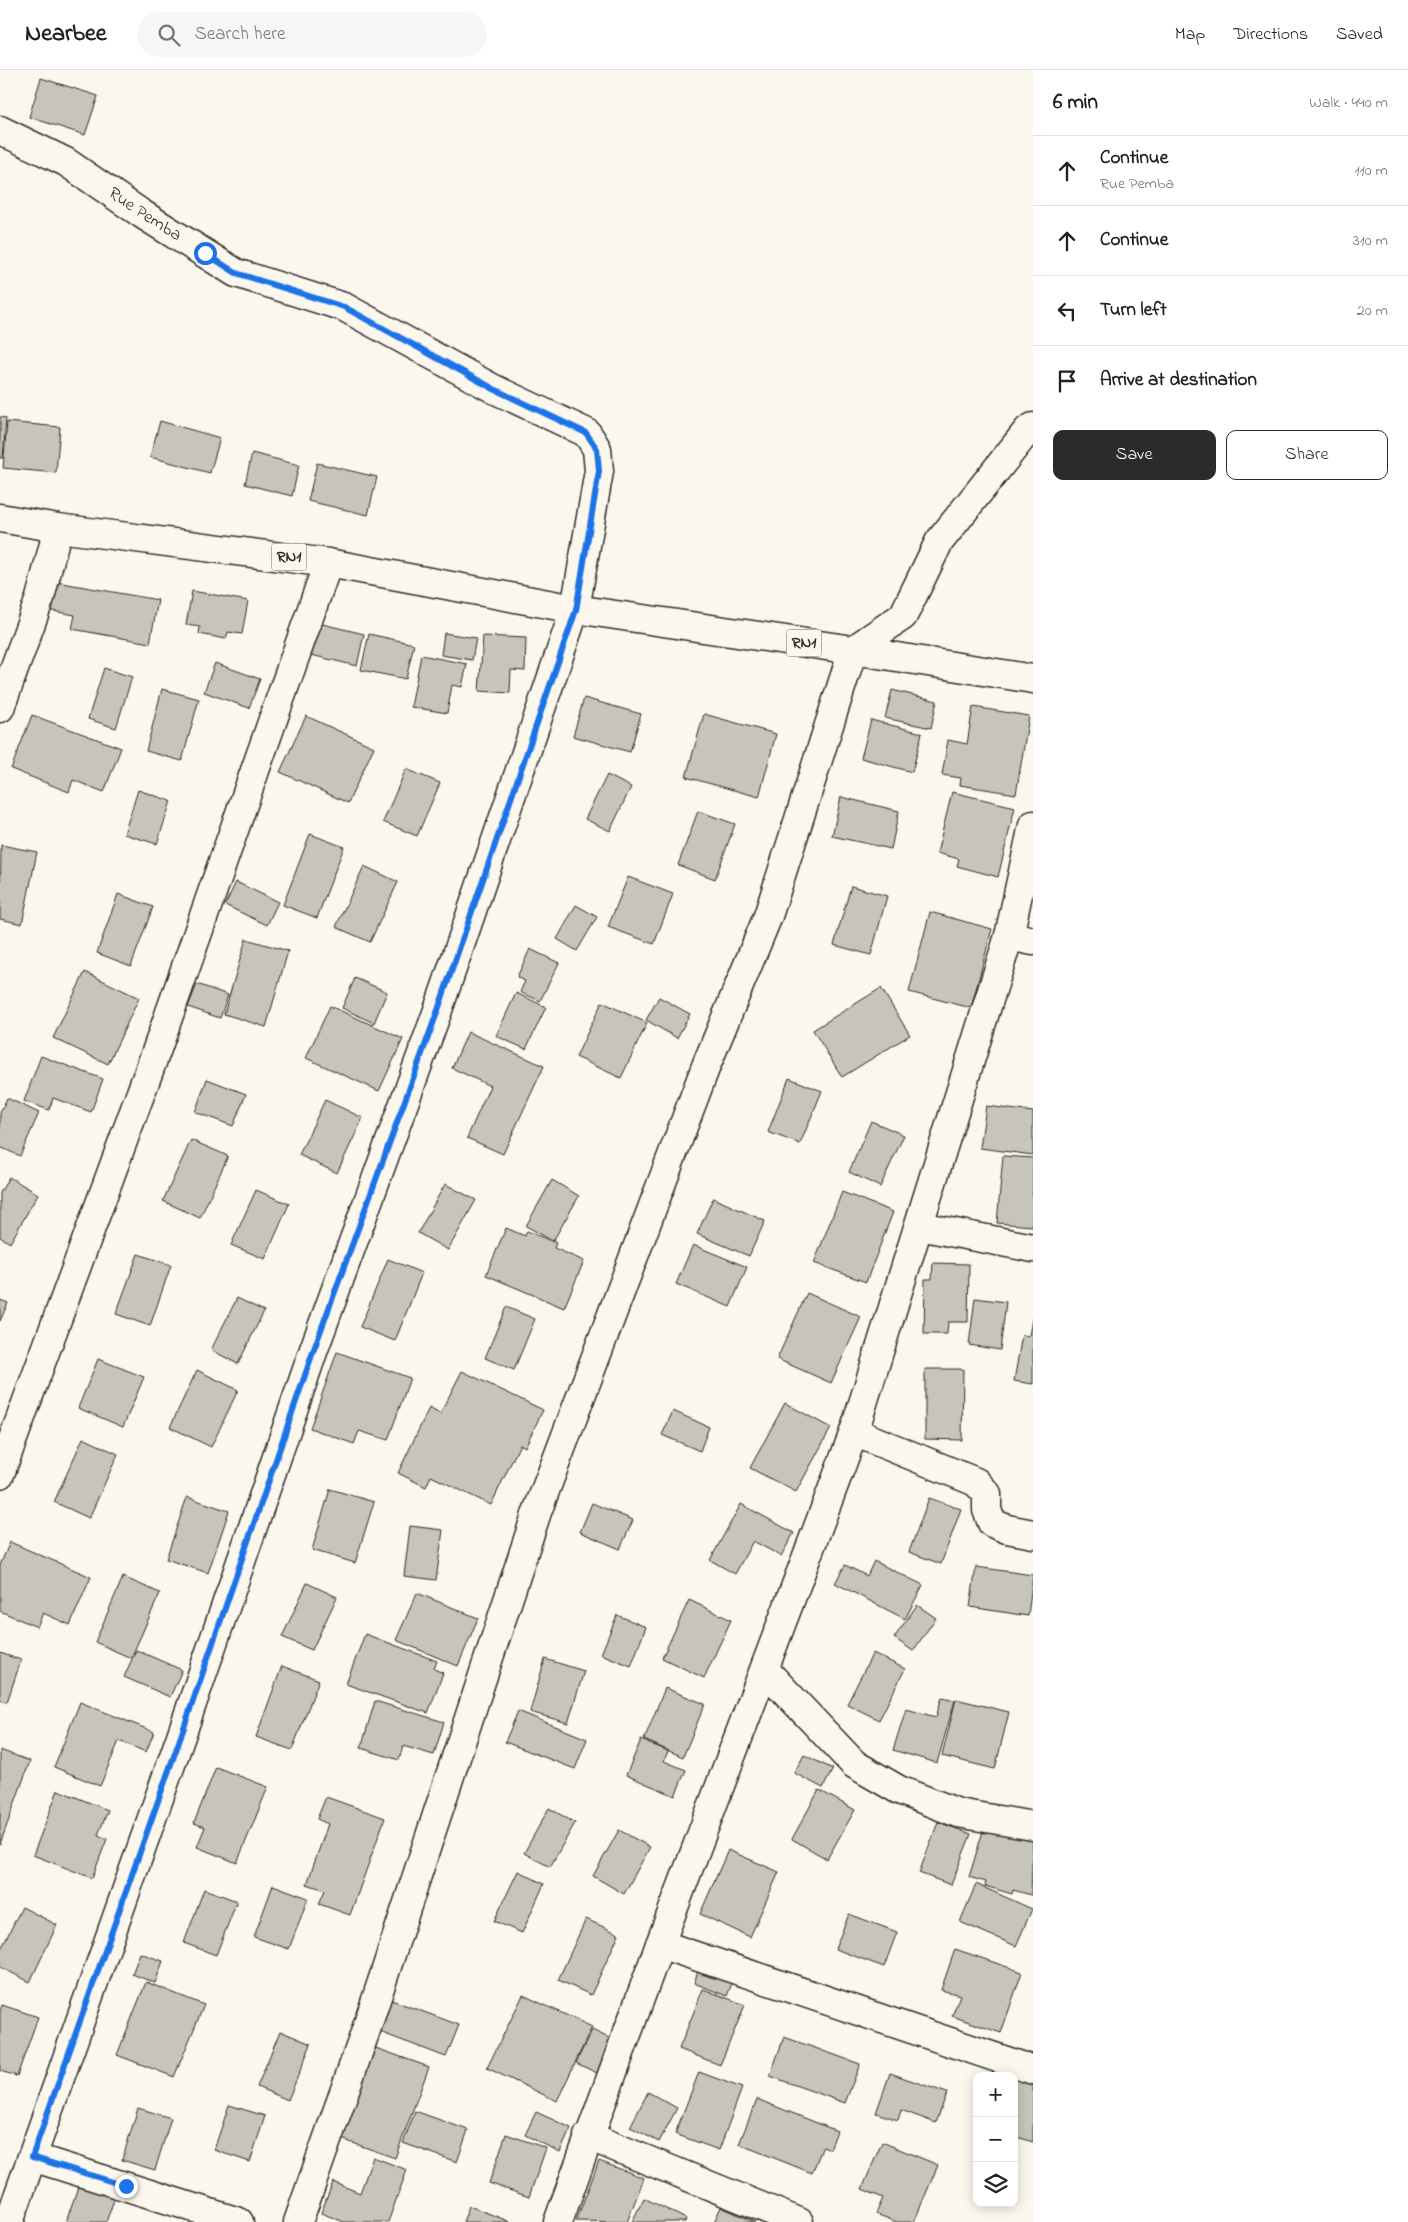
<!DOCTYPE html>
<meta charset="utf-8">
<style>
body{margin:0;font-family:"Indie Flower",sans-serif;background:#f6f6f6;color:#202124}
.controls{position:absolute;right:15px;bottom:15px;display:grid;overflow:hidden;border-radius:10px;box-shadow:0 2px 12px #0003}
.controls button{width:45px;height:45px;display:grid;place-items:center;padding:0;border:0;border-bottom:1px solid #e0e0e0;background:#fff;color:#202124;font:25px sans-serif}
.stop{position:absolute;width:15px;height:15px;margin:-11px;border:4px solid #1a73e8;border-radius:50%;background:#fff}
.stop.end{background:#1a73e8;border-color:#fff;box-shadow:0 1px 5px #0008}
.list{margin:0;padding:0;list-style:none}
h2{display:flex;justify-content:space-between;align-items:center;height:65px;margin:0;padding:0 20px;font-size:21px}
h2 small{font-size:16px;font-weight:400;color:#757577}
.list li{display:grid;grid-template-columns:32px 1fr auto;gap:15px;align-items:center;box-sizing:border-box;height:70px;padding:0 20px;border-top:1px solid #e0e0e0}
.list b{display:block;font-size:19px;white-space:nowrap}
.list p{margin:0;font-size:16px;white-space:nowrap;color:#757577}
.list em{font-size:16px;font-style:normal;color:#757577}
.actions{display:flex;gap:10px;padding:15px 20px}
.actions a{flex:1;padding:11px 0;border:1px solid #2b2b2b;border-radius:10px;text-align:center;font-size:18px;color:#2b2b2b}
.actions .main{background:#2b2b2b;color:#fff}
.icon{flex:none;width:28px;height:28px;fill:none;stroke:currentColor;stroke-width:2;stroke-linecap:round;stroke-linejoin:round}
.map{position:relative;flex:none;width:1033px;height:2152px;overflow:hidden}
header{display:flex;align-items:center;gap:30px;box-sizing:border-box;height:70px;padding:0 25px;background:#fff;border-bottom:1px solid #e0e0e0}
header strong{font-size:24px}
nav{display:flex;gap:28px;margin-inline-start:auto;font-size:18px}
.search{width:350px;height:45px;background:#f6f6f6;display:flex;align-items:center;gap:12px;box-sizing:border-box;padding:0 18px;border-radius:28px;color:#757577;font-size:19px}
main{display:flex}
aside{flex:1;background:#fff}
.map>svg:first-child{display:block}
</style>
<header>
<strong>Nearbee</strong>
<div class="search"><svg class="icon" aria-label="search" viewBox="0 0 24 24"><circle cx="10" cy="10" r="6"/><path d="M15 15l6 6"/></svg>Search here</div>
<nav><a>Map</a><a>Directions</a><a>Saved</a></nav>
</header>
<main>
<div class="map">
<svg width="1033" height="2152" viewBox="0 0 1033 2152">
<rect width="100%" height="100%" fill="#fbf7ec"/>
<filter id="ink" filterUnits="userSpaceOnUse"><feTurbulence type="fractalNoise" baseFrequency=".02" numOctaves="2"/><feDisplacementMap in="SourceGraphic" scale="10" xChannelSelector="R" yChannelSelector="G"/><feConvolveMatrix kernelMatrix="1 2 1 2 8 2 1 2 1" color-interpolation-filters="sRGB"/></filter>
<g filter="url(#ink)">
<g fill="#c7c4bc" stroke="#2b2b2b">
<polygon points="41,8 98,26 85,65 29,47"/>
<polygon points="0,347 6,348 3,388 0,388"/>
<polygon points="160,351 220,368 210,403 150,387"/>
<polygon points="7,352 60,357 56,403 3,398"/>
<polygon points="252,383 299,395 292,426 245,414"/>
<polygon points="317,393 377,407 368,445 308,431"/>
<polygon points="51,511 158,530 150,573 72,559 75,545 47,540"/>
<polygon points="192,521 248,531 242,564 228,562 226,569 199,564 200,557 186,555"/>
<polygon points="314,552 364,564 357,596 307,584"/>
<polygon points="444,563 476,568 472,590 441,585"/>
<polygon points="369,564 414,574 406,609 361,600"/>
<polygon points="483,566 526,568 525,601 511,600 510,623 479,621"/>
<polygon points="421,585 467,594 462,617 452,615 447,643 411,637"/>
<polygon points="215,593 260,609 249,638 204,622"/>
<polygon points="104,598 132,607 116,658 88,649"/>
<polygon points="162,619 199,629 182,691 146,681"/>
<polygon points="892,620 937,631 931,658 885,648"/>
<polygon points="584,628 641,644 630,682 573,666"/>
<polygon points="973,637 1029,646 1016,724 960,715 961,708 942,705 948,670 967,674"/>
<polygon points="704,644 776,664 759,727 686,707"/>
<polygon points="32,645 121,678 104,722 73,710 69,722 11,699"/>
<polygon points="306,646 374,677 348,733 280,702"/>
<polygon points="871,650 922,663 912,702 861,688"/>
<polygon points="406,699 440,713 417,766 383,752"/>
<polygon points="607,705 631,717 610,761 585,749"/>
<polygon points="138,720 171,731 157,774 124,764"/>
<polygon points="952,722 1015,737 998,807 957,796 959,789 937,783"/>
<polygon points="841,727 899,741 891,779 832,766"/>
<polygon points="698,741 735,754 715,809 678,795"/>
<polygon points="310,764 344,777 317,848 283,835"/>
<polygon points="1,775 37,782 22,854 0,849"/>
<polygon points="364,796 398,812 370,872 336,857"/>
<polygon points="628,807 673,824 654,874 608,857"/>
<polygon points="236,812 278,832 267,855 225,835"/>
<polygon points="851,816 887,826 871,885 834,875"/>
<polygon points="118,824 153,837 131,896 97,883"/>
<polygon points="576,835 597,847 577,881 557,869"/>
<polygon points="930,842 992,859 971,938 909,922"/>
<polygon points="246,869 288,881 266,957 224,944"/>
<polygon points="530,879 559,893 540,931 520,922 525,911 517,907"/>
<polygon points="85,902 139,928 108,994 53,968"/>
<polygon points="355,908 387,922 374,953 342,938"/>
<polygon points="197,914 228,925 220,948 188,937"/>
<polygon points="881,918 910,965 842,1007 813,960"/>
<polygon points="516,923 546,937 526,979 496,966"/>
<polygon points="659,927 690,944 677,968 646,950"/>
<polygon points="602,932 647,953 621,1008 576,987"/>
<polygon points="330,936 403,969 379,1021 306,988"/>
<polygon points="468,962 544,996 503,1084 467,1068 490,1016 452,998"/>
<polygon points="41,986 103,1009 91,1042 53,1028 49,1040 24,1031"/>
<polygon points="789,1008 822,1021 800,1074 768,1062"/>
<polygon points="207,1009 246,1024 233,1056 195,1042"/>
<polygon points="7,1028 39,1043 20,1086 0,1077 0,1043"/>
<polygon points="325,1030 363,1048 337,1103 299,1085"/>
<polygon points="986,1036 1033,1042 1033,1085 980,1078"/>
<polygon points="871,1051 904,1065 880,1117 849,1102"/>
<polygon points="191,1070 228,1086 200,1148 163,1131"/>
<polygon points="1003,1086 1033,1088 1032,1156 997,1153"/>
<polygon points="9,1107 38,1124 10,1173 0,1167 0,1123"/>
<polygon points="552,1110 579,1126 553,1171 526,1156"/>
<polygon points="445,1114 476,1130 448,1180 418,1163"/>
<polygon points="256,1120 289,1134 265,1189 231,1175"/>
<polygon points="842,1122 893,1142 866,1212 814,1193"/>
<polygon points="713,1128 765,1151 749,1186 697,1164"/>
<polygon points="506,1158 525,1166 527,1161 556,1173 554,1178 584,1191 564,1238 486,1205"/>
<polygon points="693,1175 747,1197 730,1237 676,1214"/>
<polygon points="138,1184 171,1195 150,1256 116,1244"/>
<polygon points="388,1189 422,1203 395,1271 360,1257"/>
<polygon points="933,1193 969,1194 968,1252 948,1252 947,1264 924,1264 925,1209 932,1209"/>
<polygon points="807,1223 861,1247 831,1313 777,1289"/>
<polygon points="237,1228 264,1241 238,1294 211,1280"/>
<polygon points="975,1228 1006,1232 1000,1280 969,1275"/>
<polygon points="0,1230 8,1233 0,1251"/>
<polygon points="506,1237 535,1249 514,1300 485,1288"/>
<polygon points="1033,1243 1033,1314 1014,1311 1022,1265 1029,1266"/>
<polygon points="337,1282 410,1308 388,1370 359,1361 354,1374 310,1358"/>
<polygon points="98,1289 144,1307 123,1357 78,1338"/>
<polygon points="925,1299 963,1299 962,1370 925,1369"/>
<polygon points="197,1300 238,1320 211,1377 170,1357"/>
<polygon points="462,1301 543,1340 525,1377 520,1374 491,1435 431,1406 426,1417 398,1403 429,1338 440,1344"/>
<polygon points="785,1333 831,1358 796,1422 750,1398"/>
<polygon points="673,1341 709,1357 700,1381 662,1365"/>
<polygon points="83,1368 118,1384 89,1448 54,1432"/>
<polygon points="330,1419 374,1432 355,1493 312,1480"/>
<polygon points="187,1427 229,1441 208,1503 166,1489"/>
<polygon points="929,1428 961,1439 941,1494 909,1482"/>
<polygon points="592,1433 633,1450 620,1479 580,1462"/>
<polygon points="741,1434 794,1463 781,1486 753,1471 735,1504 710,1490"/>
<polygon points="410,1456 443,1460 436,1510 404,1506"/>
<polygon points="10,1472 91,1507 70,1555 43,1543 37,1557 0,1541 0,1495"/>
<polygon points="874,1491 923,1515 905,1549 835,1513 845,1495 867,1506"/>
<polygon points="976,1497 1033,1505 1028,1546 970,1537"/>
<polygon points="123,1507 160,1523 131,1588 95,1572"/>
<polygon points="307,1513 337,1527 312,1580 282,1567"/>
<polygon points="417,1523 478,1548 458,1596 396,1570"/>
<polygon points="689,1530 731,1550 704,1608 662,1588"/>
<polygon points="917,1535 936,1548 913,1581 894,1568"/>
<polygon points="617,1545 646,1557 631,1596 601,1584"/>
<polygon points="365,1564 437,1591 434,1599 443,1603 428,1643 346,1614"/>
<polygon points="136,1580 182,1600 170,1627 124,1607"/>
<polygon points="0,1583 21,1590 7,1632 0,1630"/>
<polygon points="873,1583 905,1599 879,1650 847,1634"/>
<polygon points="545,1589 584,1601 568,1653 530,1642"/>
<polygon points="282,1596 319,1610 292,1680 256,1667"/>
<polygon points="665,1618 705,1634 683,1687 644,1670"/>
<polygon points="942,1627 955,1630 937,1693 893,1680 906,1639 936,1647"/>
<polygon points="956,1629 1009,1642 995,1699 942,1686"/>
<polygon points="375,1631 444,1652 434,1685 403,1676 399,1690 361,1678"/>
<polygon points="80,1632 154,1662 146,1682 119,1671 100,1716 54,1697"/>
<polygon points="518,1641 587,1669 575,1699 505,1672"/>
<polygon points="641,1670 668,1681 664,1691 686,1700 675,1726 626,1705"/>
<polygon points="0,1680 30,1691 0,1774"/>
<polygon points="804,1685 833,1699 823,1718 794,1703"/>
<polygon points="216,1697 268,1717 237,1793 197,1777 205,1757 194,1753"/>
<polygon points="58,1720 108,1740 98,1765 107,1769 92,1808 33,1785"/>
<polygon points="819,1720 855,1740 827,1789 792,1769"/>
<polygon points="326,1727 385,1748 350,1845 319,1834 325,1820 307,1814 328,1754 317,1749"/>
<polygon points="549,1738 575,1753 550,1797 524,1783"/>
<polygon points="938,1752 971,1764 951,1815 919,1803"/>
<polygon points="984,1758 1020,1769 1021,1762 1033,1766 1031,1825 1013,1820 1012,1824 985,1816 986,1812 969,1807"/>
<polygon points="619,1760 650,1777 624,1824 593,1806"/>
<polygon points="728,1780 779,1802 750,1867 700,1844"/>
<polygon points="518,1801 544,1814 522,1863 494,1851"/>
<polygon points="976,1814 1032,1839 1016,1876 960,1852"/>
<polygon points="273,1815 308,1828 289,1879 254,1867"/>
<polygon points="204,1819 237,1831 216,1885 184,1873"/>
<polygon points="22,1837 57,1855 30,1912 0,1897 0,1881"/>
<polygon points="849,1844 897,1862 884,1897 835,1879"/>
<polygon points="586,1849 619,1864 591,1925 558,1910"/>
<polygon points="955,1879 1022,1902 1001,1963 952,1946 960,1925 941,1920"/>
<polygon points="140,1883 163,1891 155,1913 132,1904"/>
<polygon points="701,1893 735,1906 727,1926 694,1913"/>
<polygon points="146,1912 204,1935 174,2007 117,1985"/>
<polygon points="703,1919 745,1935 720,1995 679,1979"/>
<polygon points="523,1925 592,1957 557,2031 487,1998"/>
<polygon points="389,1929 459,1955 446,1987 377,1961"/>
<polygon points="2,1935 38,1947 17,2006 0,2001 0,1942"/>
<polygon points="592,1960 613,1970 597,2003 576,1993"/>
<polygon points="280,1961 311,1974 288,2030 257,2017"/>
<polygon points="784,1967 860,1994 845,2033 770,2006"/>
<polygon points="373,1977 429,1997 395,2088 339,2068"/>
<polygon points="994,1998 1033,2010 1033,2072 1014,2066 1014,2006 992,2006"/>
<polygon points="699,2002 742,2018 719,2080 675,2064"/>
<polygon points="890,2003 947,2023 936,2053 901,2040 898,2050 876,2043"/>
<polygon points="648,2022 677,2038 659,2072 630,2057"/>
<polygon points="757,2029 837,2061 830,2079 823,2076 812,2103 739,2074"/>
<polygon points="229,2035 265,2046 250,2092 214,2080"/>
<polygon points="138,2038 171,2048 155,2100 122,2090"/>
<polygon points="415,2041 468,2060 457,2092 403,2073"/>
<polygon points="536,2042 571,2058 560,2082 525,2065"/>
<polygon points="506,2064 546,2078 529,2127 489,2113"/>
<polygon points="882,2072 938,2095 914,2152 897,2152 876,2144 883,2128 862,2119"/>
<polygon points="373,2087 407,2100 388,2152 344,2152 321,2143 333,2112 360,2123"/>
<polygon points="599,2091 644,2108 627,2152 576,2151"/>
<polygon points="79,2114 115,2127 106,2152 66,2152"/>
<polygon points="644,2128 686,2149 685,2152 632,2152"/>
<polygon points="469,2136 511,2152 463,2152"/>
<polygon points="721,2137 755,2152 714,2152"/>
</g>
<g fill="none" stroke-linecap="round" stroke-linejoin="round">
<defs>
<g id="street">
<path id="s1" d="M0,60L66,92L142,144L236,203L344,237L494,319L587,363L597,379L599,401L575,539L438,940L314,1279L181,1666L9,2152"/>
<polyline points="0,638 40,528 58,458"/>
<polyline points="1009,866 1033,871"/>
<polyline points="919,1156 1033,1178"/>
<polyline points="854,1362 976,1412 987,1424 987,1440 992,1453 1007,1459 1033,1464"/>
<polyline points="0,1404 157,979 328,493"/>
<polyline points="765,1600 854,1694 899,1720 958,1743 1033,1756"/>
<polyline points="660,1874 1033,2000"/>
<polyline points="588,2066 799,2152"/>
<polyline points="32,2087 239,2152"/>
<polyline points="298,2152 365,1963 537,1442 706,996 768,846 853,580 903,546 939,472 1028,360 1033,357"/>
<polyline points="558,2152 660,1874 854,1362 1009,866 1033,755"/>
</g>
<polyline id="highway" points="0,448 58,458 328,493 575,539 853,580 1033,609"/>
</defs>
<use href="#street" stroke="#2b2b2b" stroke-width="31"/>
<use href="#highway" stroke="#2b2b2b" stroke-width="31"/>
<use href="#street" stroke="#fbf7ec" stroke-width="28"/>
<use href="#highway" stroke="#fbf7ec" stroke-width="28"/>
</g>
</g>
<g fill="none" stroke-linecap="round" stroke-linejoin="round" filter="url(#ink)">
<polyline stroke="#1a73e8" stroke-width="6" points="126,2116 32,2087 181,1666 314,1279 438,940 576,540 599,401 597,379 586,363 494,319 344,237 236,203 205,183"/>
</g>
<g text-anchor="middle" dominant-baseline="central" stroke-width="4" stroke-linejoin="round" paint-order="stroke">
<g fill="#fbf7ec" stroke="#696865" stroke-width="1">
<rect x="271.5" y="473.5" width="35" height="27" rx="4"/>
<rect x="786.5" y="559.5" width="35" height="27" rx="4"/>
</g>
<g font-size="16" font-weight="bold" fill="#2b2b2b">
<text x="289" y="487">RN1</text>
<text x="804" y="573">RN1</text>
</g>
<g font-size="18" fill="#2b2b2b" stroke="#fbf7ec">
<text stroke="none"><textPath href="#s1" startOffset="168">Rue Pemba</textPath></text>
</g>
</g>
</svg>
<div class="controls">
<button>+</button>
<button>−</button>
<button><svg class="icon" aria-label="layers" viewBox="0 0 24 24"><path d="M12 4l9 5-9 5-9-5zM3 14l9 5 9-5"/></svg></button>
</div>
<div class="stop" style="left:205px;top:183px"></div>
<div class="stop end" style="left:126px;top:2116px"></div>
</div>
<aside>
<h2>6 min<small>Walk · 440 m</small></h2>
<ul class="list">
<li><svg class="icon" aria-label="ahead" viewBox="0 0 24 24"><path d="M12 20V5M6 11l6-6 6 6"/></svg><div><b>Continue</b><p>Rue Pemba</p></div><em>110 m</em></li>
<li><svg class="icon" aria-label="ahead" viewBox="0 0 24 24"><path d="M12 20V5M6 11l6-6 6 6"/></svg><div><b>Continue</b></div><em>310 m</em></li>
<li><svg class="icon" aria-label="left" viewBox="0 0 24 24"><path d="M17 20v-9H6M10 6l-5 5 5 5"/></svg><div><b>Turn left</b></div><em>20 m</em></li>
<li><svg class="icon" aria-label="arrive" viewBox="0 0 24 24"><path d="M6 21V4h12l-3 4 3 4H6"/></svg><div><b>Arrive at destination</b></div></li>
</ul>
<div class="actions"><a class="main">Save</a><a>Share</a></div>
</aside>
</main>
